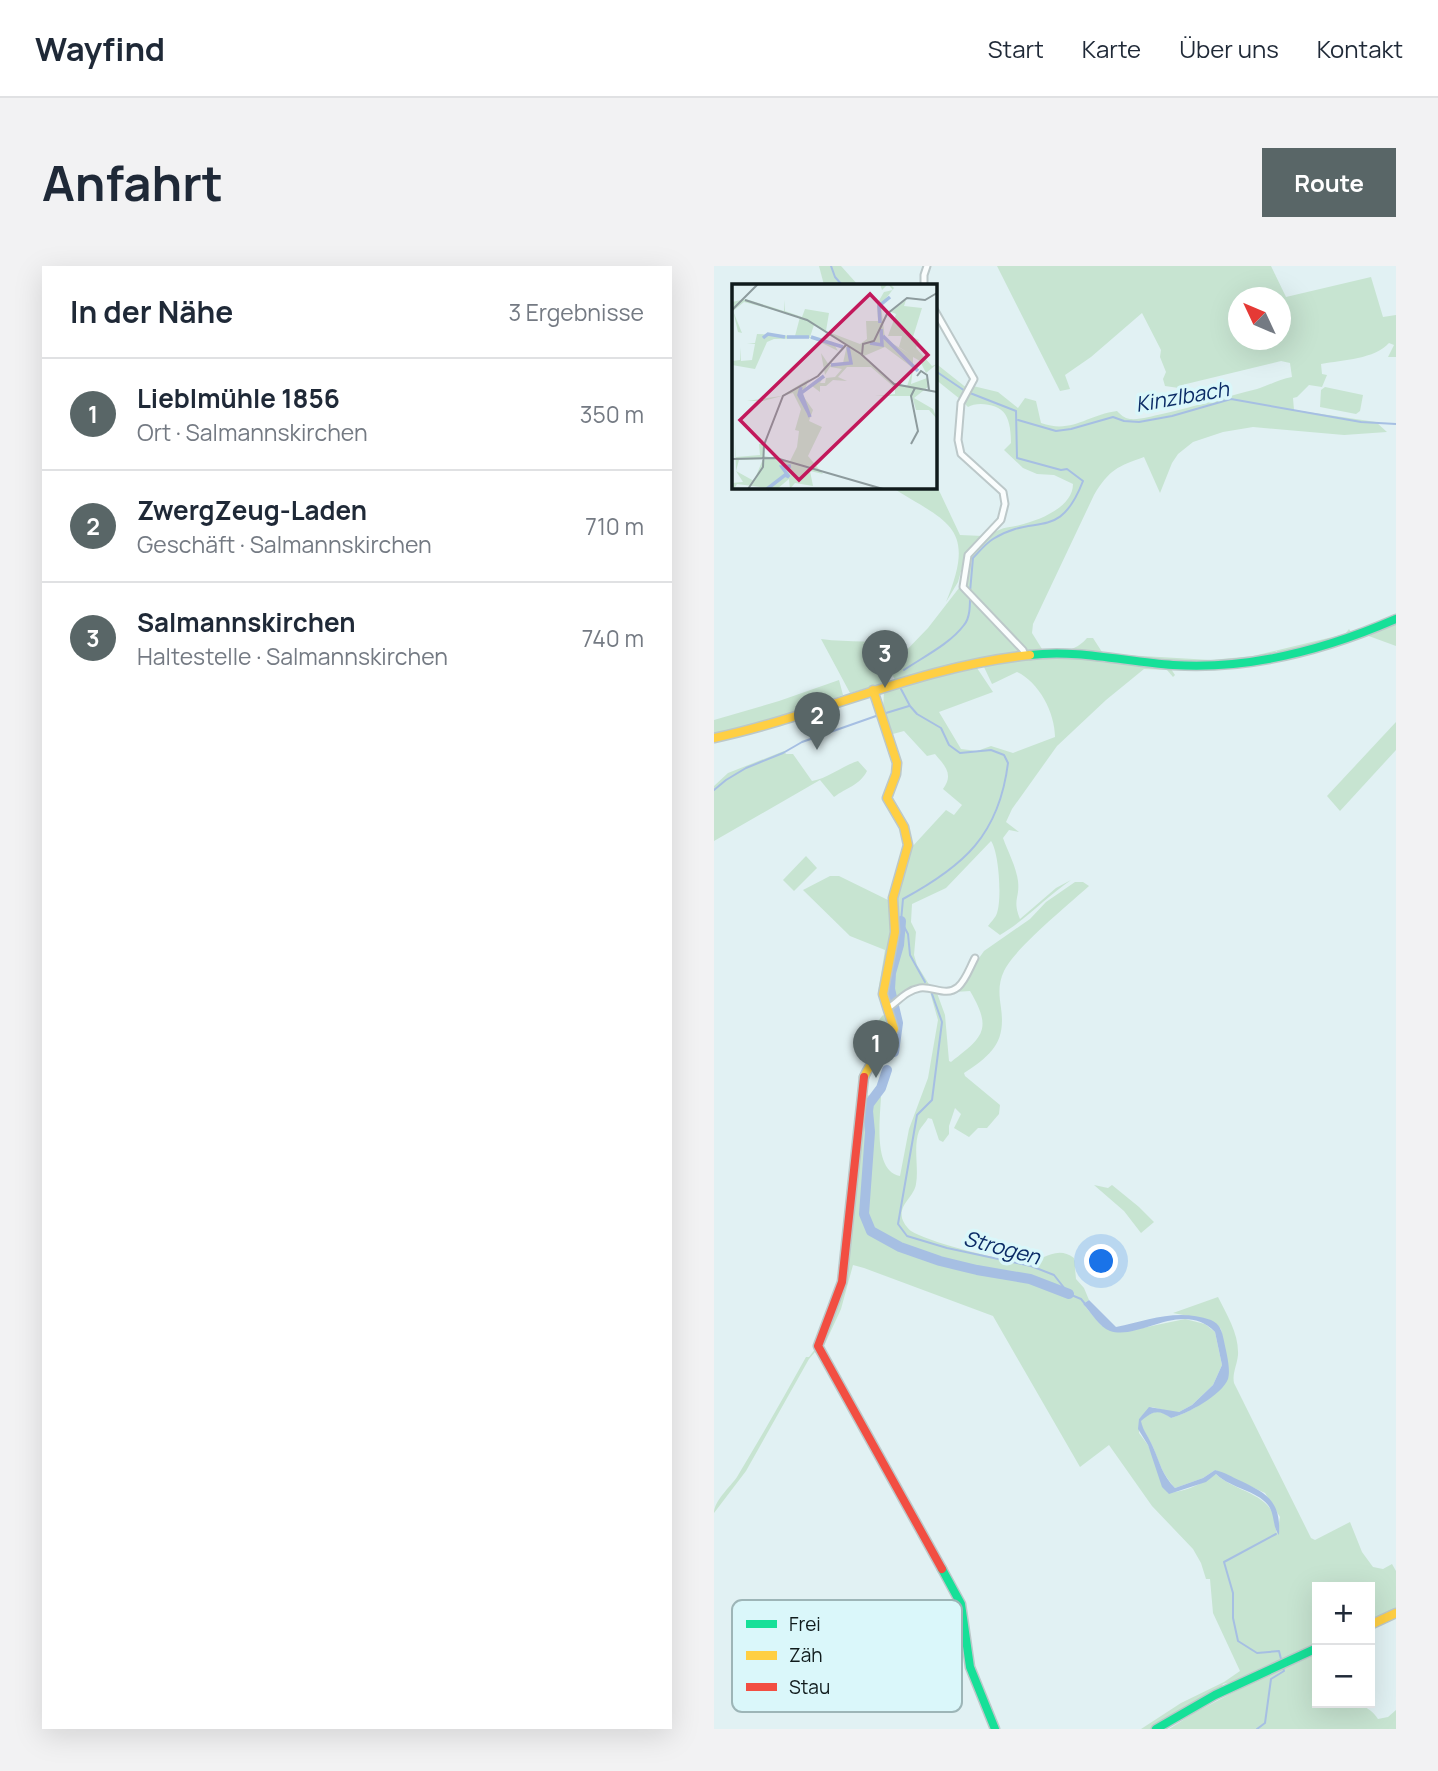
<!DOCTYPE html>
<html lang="de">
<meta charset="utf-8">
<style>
body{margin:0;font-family:Manrope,sans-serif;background:#f2f2f3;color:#1f2937}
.controls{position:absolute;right:21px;bottom:21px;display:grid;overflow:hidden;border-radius:0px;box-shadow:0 7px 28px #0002}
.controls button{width:63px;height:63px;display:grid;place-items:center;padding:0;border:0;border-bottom:2px solid #e0e1e3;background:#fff;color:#1f2937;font:35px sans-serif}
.compass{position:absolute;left:514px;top:21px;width:63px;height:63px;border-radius:50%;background:#fff;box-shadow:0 7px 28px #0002;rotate:314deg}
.you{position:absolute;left:388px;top:996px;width:24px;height:24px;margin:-18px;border:5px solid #fff;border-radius:50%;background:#1a73e8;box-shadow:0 0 0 10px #1a73e833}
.badge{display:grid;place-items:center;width:46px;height:46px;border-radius:50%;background:#596667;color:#fff;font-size:23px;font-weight:700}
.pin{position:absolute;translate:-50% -58px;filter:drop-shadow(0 2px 4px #0008)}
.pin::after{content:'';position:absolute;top:37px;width:24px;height:21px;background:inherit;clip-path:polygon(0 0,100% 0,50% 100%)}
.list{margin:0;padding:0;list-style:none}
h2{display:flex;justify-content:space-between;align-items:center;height:91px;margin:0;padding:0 28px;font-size:30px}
h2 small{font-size:23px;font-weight:400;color:#747a83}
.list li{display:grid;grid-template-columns:46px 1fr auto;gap:21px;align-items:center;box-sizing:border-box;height:112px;padding:0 28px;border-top:2px solid #e0e1e3}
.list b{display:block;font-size:26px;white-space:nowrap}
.list p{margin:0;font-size:23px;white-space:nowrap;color:#747a83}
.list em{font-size:23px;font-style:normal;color:#747a83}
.map{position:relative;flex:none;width:682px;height:1463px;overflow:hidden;border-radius:0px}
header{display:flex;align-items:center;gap:42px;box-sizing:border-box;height:98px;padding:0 35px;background:#fff;border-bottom:2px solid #e0e1e3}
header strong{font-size:33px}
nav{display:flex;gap:38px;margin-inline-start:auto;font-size:24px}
.intro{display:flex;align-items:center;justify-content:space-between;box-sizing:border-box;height:168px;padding:0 42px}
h1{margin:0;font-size:49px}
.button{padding:18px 32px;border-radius:0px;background:#596667;color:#fff;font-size:24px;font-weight:700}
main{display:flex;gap:42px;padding:0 42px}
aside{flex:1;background:#fff;border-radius:0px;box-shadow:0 7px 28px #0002}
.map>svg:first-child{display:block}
</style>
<header>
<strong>Wayfind</strong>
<nav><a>Start</a><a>Karte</a><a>Über uns</a><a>Kontakt</a></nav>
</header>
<div class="intro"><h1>Anfahrt</h1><a class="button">Route</a></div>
<main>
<aside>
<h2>In der Nähe<small>3 Ergebnisse</small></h2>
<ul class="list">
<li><span class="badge">1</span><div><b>Lieblmühle 1856</b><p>Ort · Salmannskirchen</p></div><em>350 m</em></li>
<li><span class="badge">2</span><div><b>ZwergZeug-Laden</b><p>Geschäft · Salmannskirchen</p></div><em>710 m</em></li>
<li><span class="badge">3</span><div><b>Salmannskirchen</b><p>Haltestelle · Salmannskirchen</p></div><em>740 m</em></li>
</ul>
</aside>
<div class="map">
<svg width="682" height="1463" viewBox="0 0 682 1463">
<rect width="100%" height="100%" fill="#e1f1f3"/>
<g fill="#c7e4d1" fill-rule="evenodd">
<polygon points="105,0 127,0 144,19 110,19"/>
<path d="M283,0H557L572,31L657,11L669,51L682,49V91H674L680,79L675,77C661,93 629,94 607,98L608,108L613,109L608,121L595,119L583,131L579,132L580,144L662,156L673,166L630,169L539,161L509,166L479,176L464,188L458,197L446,227L430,191C404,200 395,204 380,229L319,358L318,367L328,383C348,384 359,388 373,372H379L388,386L394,388L497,394L539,390L631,368L635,363L637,366L641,367L565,387L562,385L561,388L518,395L478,397L371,387L370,384L365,383L360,386L311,385L252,323C250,315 252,309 254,301C257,287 271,270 285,264C291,261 299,261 306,259C326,254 359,241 359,218L340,209L323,208L309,202L290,184L297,177C297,168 296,155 291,148C285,138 263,135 254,141L249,136L259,120L284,126L304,142L311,132L322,135L327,157C358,168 373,149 403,145C407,149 410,152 416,153C426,154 438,150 448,148C480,141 511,131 543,123C554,120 565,113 578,111L576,97L567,95L468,119L466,126L465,122L451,120L449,113L452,106L446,91L447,84L428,47L377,91L351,109L356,123L346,125ZM524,32H566V74H524Z"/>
<polygon points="220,96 254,123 246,133 221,113"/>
<polygon points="611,121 649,129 646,145 642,148 606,141 607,124"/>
<path d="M221,216L246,269L269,270L252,287L244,316L232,336C263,261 235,257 177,221L220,220Z"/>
<polygon points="245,322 304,381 304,385 181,414 179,410 175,411 186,391 214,362"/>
<polygon points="682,356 682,380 652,369"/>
<path d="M107,373C135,377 165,373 191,381L168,418L136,427Z"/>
<path d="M356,391L453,402L457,403L461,409L459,411L453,404L430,403L392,434L343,480L298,543L292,556L305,566L295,564L289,572C294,586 302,600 304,615C306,633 298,633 306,653L342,622L357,614C331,632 314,652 286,669L274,660C277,656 282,651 283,647C288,633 285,586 277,575L232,622L198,638L197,656L202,666L200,689L203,699L216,720L195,723L175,739L172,734L181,636L197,582L232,544L240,549L248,539L229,523C240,508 231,500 221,488L213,490L190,465L175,469L169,445L170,424L263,402L279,426L225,446L247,483L263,485L277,480L299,487L341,471C341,447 325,416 303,406L278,418L270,401L311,392Z"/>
<polygon points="125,414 129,429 65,452 0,470 0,454 65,435"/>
<polygon points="682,456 682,484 626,545 613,530"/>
<path d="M70,485L72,488H79L98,515C113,513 128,500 144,495L153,505C146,519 132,522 120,531L106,514L0,575V520L14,507Z"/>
<polygon points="92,590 103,602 80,625 69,614"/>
<path d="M116,610H125L174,634C187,649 170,709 167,730L164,726L171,684L136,670L89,624Z"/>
<path d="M361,616H369L375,620C354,639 301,682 290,705C284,718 285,728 287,742C292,777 277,789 250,807L251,810L286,839L285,848L273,862H264L255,871L240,862L247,848L241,842L235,860V868L229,876L225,874L218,853L214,852C212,856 207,861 205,865C199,881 205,902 202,918C200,931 185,938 188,952C189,956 193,962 197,965C214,976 288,995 310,996C329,996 342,978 360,992L362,1013L370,1022L375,1034L369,1038L388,1060L414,1065L471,1053L491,1058L501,1066L508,1099L499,1119L478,1139L465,1146H457L438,1141L425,1153V1167L434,1179L454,1227C475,1225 486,1218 502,1208C518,1224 555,1228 560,1251C561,1256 561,1262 563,1267L566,1251L551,1227L501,1204L489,1212L461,1222C448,1207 446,1199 439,1181C435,1172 429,1165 426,1155C439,1145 444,1142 457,1152C481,1145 499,1131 514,1112L507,1063L495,1054L459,1047L504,1031C513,1049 525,1068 524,1089C523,1099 518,1108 520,1117L597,1272L601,1274L636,1256L648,1286L659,1301L669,1303L678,1298L682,1305V1345L656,1357V1321H603V1379L522,1415L509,1418L507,1423L438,1463H427L467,1437L510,1416L526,1405L499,1347L496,1313H492L487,1297L479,1283L438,1240L395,1179L366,1201L279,1050L150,1002L139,999L127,1043L109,1082L107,1080L124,1034L151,829L167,831C166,853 159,905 186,910L195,863L214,812L224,754L216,726L223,727L231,749L235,795L237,796C269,771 279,764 256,725L241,726L270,685L316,653L332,636Z"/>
<polygon points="169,749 176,753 178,761 166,781 161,778 156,765"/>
<polygon points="380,919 394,922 398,919 425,941 440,956 427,967 410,945"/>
<path d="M102,1082L106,1089L101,1086L95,1093L32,1205L0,1247C0,1235 16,1221 23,1211C47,1171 70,1131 92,1091H95Z"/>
<path d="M603,1388V1437C626,1437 651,1432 664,1453L674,1451L682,1444V1463H455L480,1447L541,1415Z"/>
</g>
<path fill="#a6bfe3" d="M375,1034L402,1061C434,1054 464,1042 497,1054C506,1058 508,1065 510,1075C512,1085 517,1103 514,1113C508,1129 473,1148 457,1152C444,1143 439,1145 427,1155C429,1165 435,1171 439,1181C446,1197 448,1209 461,1222L489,1212L501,1204C510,1206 518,1211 527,1215C554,1228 567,1236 565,1269C558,1260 561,1248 554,1239C542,1224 518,1223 502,1208L492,1216L455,1228L448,1221L434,1179L424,1163L425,1153L435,1141L465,1146L478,1139L499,1119L508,1099L501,1066C468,1033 426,1075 396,1065C385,1061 377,1046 369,1038Z"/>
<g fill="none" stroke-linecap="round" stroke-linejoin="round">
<g stroke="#a6bfe3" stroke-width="2">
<polyline points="117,0 121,11 128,19"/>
<polyline points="220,104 251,125"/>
<path d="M256,127L302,145L303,192L347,204L353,203L369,215C345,277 322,246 279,273C271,278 265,286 259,292L256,326"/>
<polyline points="304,154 342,165 357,163 399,151 410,155 425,156 458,150 517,133 647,156 682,158"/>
<path d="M190,404C209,391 236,378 250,359C256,352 256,340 256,331"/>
<path d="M187,423L196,440L203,448L227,462L235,479L246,487L277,484L290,489L294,497C285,569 250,600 189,633L187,655L194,668L196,689L211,716"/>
<polyline points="172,447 195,440"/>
<polyline points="0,524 12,514 32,502 69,487 88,476 162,450"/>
<polyline points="218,728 228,756 218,834 203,849 184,958 193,970 233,982 317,1000 340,1009 355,1028 367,1033 372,1039"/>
<polyline points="562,1268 510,1296 519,1327 519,1352 524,1375 543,1387 565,1385 567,1393"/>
<polyline points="543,1463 551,1457 557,1413 570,1405 569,1402"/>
</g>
<g stroke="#a6bfe3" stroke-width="10">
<polyline points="180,786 184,757 176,723 177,707 185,679 187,655"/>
<polyline points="173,804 167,822 155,838 154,845 156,866 150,948 157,965 186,981 226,995 263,1004 316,1013 355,1028"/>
</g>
<defs>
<g id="street">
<polyline points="210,19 210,9 213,0"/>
<polyline points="220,43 260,113 247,137 244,174 247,188 289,226 291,238 287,254 254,289 249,321 309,384 311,389"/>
<path d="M177,740C186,733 194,724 206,722C219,720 232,731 244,721C252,714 256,701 261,692"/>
</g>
<g id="fast">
<path d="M316,389C364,383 412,396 459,399C535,404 613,383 682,353"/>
<polyline points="228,1303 247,1338 256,1401 281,1463"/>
<polyline points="442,1463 501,1429 603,1382"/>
</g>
<g id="slow">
<path d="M0,472C107,449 206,400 316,389"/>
<path d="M150,811C158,793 171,781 180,763L169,728L181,666L179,632L194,579L190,561L173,532L182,508L183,497L159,424"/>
<polyline points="656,1359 682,1347"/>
</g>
<polyline id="jam" points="150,811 128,1016 104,1080 228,1303"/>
</defs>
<use href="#street" stroke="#bcc8c9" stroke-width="9"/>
<use href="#fast" stroke="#bcc8c9" stroke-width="11"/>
<use href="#slow" stroke="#bcc8c9" stroke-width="11"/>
<use href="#jam" stroke="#bcc8c9" stroke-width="11"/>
<use href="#street" stroke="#fafdfd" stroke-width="5"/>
<use href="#fast" stroke="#16e098" stroke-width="8"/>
<use href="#slow" stroke="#ffcf43" stroke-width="8"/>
<use href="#jam" stroke="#f24e42" stroke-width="8"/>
</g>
<g text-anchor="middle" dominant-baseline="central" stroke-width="7" stroke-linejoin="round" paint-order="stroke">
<g font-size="21" font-style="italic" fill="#0b2b66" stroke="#daf7fa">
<text transform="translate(468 130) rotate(-10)">Kinzlbach</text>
<text transform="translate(288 981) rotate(15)">Strogen</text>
</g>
</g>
<g transform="translate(18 18)">
<rect width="205" height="205" fill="#e1f1f3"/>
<path d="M148,0H158L162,4L149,21L153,55L178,70L167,63L170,52H156L164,30L159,28L174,16L172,22L190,24L181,53L187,56L184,64L200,82L205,80L194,89L188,77L181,73V84L153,63L132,72L159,98L175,102L181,85L179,100L195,94L196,103L182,114L201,125L205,135L197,126H184L180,112H143L163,110V104L139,83H115L106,93L115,97L101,96L94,102H88V108L80,102L69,109L81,126L77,137L90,143L76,172L91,190L78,187L81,202L63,199L58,205L57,195L45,205L5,200L2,205L0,199L11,198L4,187L3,158L4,173L28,171L27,160H32V172L58,177L65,163L67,147L63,146L69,125L61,109L50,112L31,117H15L49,112L77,95L73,105L92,92L88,99H93L94,94L103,93L110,85L98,83L93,91L89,69L97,81L111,79L115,61L82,41L78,53L101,58L106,67L80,54L42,55L35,58L23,85L0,81V77L8,76V63L9,77L20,76L23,60L15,59H23L25,50L63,52L68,33L12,18L1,27L10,49L6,48L0,22V18L14,15L52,27L53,16V27L70,33L73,25L97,29L94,47L128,60L135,55L134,37H146L145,20L152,8L161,6L156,0L150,6ZM31,175L22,197L4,187L7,176Z" fill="#c7e4d1" fill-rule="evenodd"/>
<path fill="none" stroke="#a6bfe3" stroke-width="3.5" d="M148,39L147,22L158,13M151,52L186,87M55,53H77M79,53L111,63M31,54L36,50L53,53M138,59L150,61L149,45M99,81L119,79L116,63M69,103L67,111L77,130M78,133L69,109L92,92M35,205L53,191L57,193L50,183L59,182"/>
<path fill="none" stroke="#8d9b9d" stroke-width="2" d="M13,16L75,36L129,70L162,100L205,108M0,26L26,0M130,71L131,60L142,57L155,30L175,14L193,16L205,9M185,92L189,87L195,91L197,106M179,160L186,147L179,112L183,104M0,175L44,174L151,205M16,205L31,183L32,161L51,112L86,92L114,61"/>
<path fill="#c2185b" fill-opacity="0.15" stroke="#c2185b" stroke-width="3.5" d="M138,10L196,71L67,196L8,136Z"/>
<rect width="205" height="205" fill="none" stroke="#101b1c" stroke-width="3.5"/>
</g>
<rect x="18" y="1334" width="230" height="112" rx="10" fill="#daf7fa" stroke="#9db5b7" stroke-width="2"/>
<rect x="32" y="1354" width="31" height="8" fill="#16e098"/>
<rect x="32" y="1385" width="31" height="9" fill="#ffcf43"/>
<rect x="32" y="1417" width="31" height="8" fill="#f24e42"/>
<g font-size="19" fill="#101b1c">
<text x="75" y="1365">Frei</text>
<text x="75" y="1396">Zäh</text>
<text x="75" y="1428">Stau</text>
</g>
</svg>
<div class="controls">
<button>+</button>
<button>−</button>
</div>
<svg class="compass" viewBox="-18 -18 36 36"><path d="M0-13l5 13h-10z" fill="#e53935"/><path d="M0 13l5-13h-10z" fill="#747a83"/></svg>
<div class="you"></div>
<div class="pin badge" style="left:162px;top:812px">1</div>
<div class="pin badge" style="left:103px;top:484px">2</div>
<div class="pin badge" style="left:171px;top:422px">3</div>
</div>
</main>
